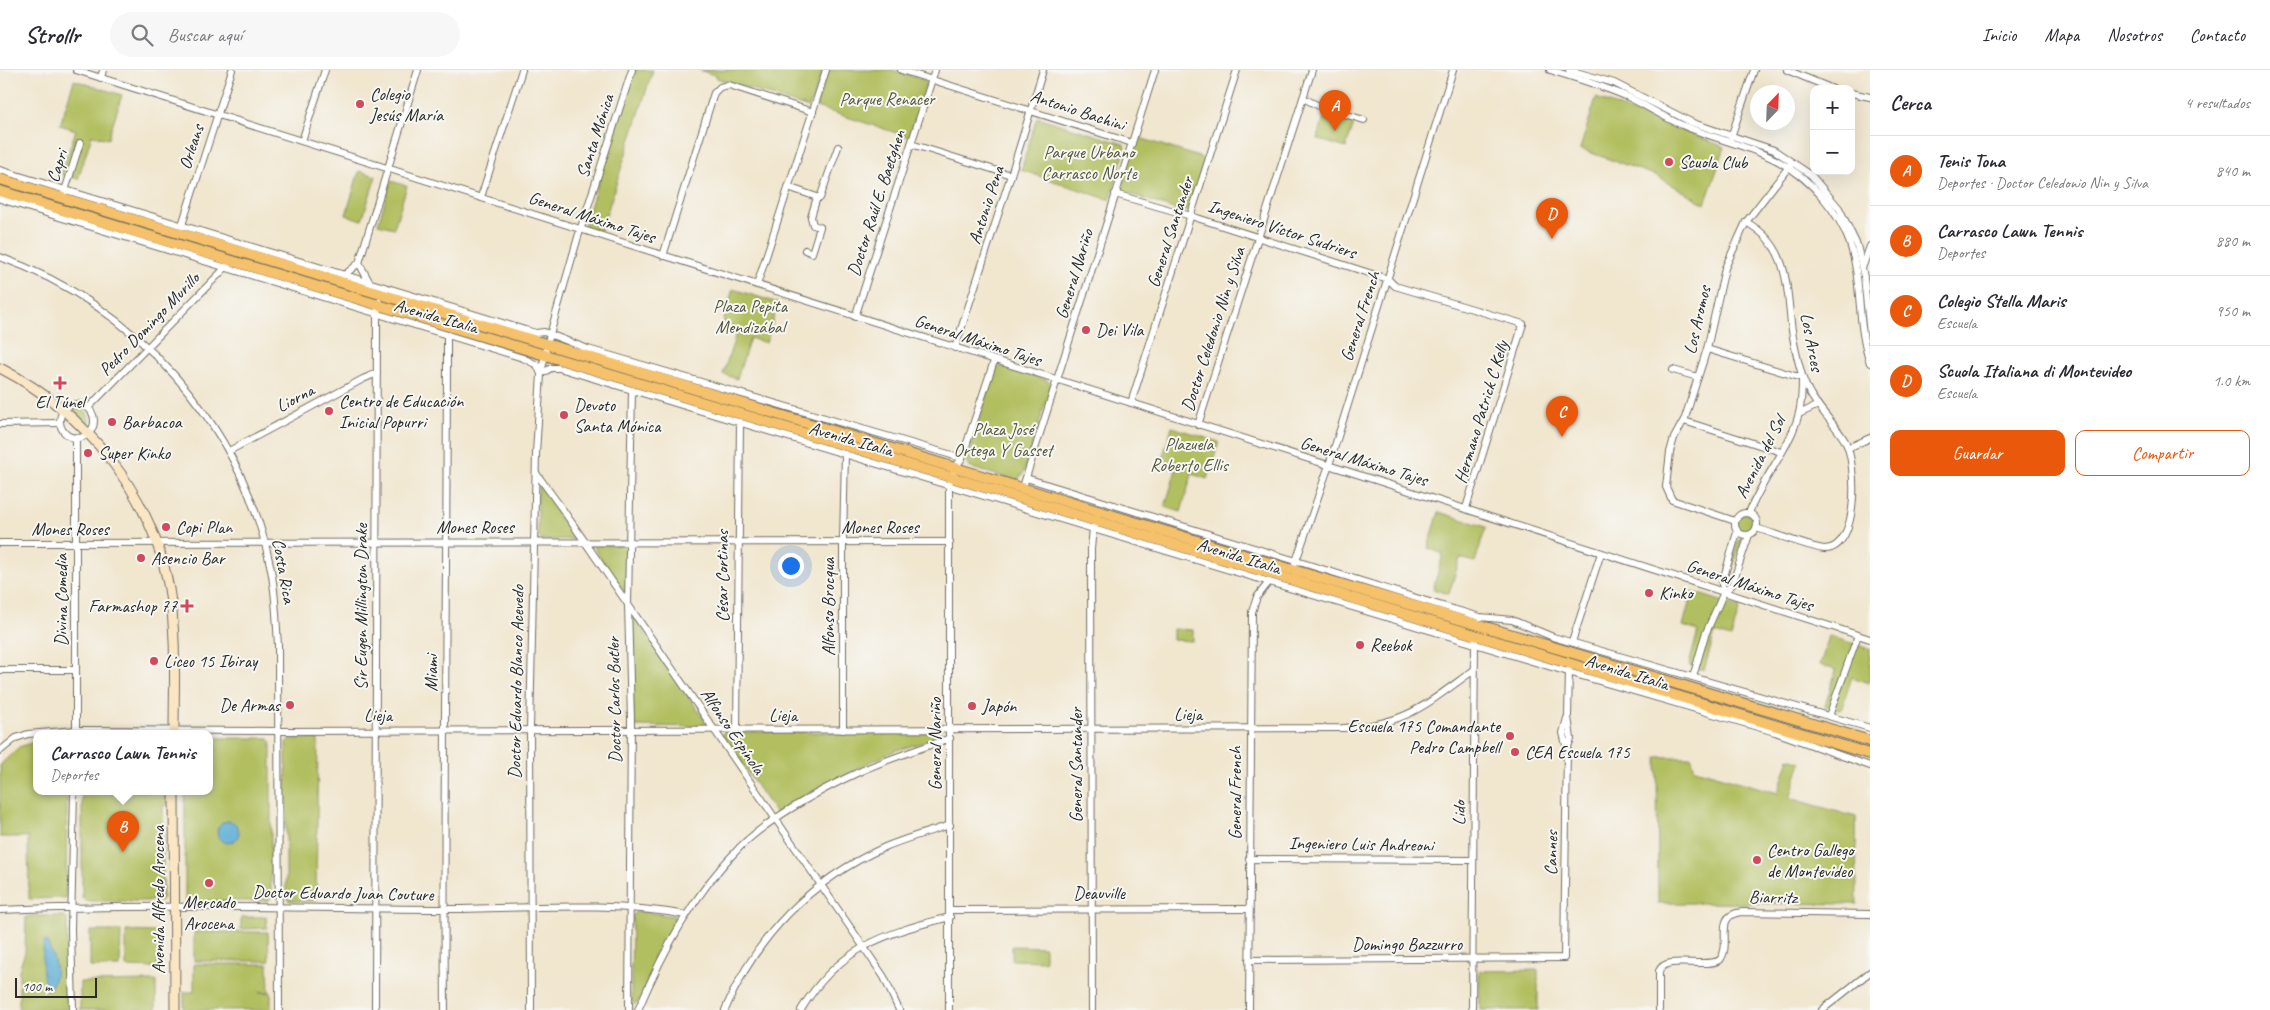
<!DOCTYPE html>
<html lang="es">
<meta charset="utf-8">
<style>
body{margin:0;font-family:Caveat,sans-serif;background:#f7f7f7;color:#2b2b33}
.controls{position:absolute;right:15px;top:15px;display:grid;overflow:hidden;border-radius:10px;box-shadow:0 5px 20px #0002}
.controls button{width:45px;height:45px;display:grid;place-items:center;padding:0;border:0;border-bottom:1px solid #e1e1e2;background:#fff;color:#2b2b33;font:25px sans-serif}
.compass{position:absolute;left:1750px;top:15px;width:45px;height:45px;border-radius:50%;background:#fff;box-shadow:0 5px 20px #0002;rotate:23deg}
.scale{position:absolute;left:15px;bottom:12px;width:82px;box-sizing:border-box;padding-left:5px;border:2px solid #2b2b2b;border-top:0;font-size:14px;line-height:18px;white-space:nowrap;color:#2b2b2b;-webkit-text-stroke:4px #f6f6f2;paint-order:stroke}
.you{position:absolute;left:790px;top:495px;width:18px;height:18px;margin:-12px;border:4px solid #fff;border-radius:50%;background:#1a73e8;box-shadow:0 0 0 8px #1a73e833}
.badge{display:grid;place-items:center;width:32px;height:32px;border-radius:50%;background:#ea580c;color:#fff;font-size:16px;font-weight:700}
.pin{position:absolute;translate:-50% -41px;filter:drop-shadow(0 1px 2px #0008)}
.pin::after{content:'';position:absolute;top:26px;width:18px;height:15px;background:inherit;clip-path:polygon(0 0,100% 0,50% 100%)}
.popup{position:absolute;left:33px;top:660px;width:180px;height:65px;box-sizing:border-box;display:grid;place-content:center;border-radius:10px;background:#fff;filter:drop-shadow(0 1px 4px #0005);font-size:16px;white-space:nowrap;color:#7c7c81}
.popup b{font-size:19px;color:#2b2b33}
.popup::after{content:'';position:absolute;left:50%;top:100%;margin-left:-10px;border:10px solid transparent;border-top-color:#fff}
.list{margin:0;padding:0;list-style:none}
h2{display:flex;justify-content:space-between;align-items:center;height:65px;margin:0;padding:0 20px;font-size:21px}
h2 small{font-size:16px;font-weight:400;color:#7c7c81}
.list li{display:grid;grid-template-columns:32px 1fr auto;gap:15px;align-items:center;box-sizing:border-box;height:70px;padding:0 20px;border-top:1px solid #e1e1e2}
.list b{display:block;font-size:19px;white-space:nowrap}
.list p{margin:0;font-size:16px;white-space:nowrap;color:#7c7c81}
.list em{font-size:16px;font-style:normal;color:#7c7c81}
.actions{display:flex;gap:10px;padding:15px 20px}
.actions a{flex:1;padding:11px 0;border:1px solid #ea580c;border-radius:10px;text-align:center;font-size:18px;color:#ea580c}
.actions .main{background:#ea580c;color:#fff}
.icon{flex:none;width:28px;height:28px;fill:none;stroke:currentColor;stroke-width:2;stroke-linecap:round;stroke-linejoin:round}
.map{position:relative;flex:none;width:1870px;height:940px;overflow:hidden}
header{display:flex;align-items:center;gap:30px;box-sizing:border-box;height:70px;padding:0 25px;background:#fff;border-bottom:1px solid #e1e1e2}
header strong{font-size:24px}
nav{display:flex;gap:28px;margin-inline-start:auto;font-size:18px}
.search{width:350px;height:45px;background:#f7f7f7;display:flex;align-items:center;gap:12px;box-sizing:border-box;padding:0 18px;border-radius:28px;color:#7c7c81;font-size:19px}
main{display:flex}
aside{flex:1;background:#fff}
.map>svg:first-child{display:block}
</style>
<header>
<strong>Strollr</strong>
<div class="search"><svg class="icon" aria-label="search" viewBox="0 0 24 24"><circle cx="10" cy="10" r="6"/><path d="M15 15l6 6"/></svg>Buscar aquí</div>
<nav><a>Inicio</a><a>Mapa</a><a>Nosotros</a><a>Contacto</a></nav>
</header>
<main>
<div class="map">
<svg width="1870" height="940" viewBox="0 0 1870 940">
<rect width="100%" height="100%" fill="#f6f6f2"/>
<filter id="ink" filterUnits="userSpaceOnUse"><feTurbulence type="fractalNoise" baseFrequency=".02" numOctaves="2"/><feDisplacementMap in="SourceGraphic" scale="10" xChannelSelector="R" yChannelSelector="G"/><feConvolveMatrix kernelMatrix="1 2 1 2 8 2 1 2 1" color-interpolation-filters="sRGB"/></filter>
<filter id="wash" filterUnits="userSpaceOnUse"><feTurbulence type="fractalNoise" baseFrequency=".0096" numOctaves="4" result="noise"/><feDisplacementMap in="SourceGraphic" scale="20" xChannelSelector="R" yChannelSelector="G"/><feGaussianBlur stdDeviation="1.12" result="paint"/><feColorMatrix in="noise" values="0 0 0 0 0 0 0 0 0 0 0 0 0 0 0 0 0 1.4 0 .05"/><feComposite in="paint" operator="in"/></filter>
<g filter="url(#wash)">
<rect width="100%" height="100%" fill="#f1e6ce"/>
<g fill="#b2bf61" stroke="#6e7546">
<polygon points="634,0 653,0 601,161 584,156"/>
<polygon points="699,0 823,0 809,38 716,8 717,6"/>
<polygon points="828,0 893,0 924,10 926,13 909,67 816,37"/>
<polygon points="74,10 122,25 108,69 92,65 78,109 61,104 76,60 60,55"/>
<polygon points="1596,28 1725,77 1705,134 1657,106 1580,79"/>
<polygon points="1325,44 1354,53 1346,78 1317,69"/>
<polygon points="1037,47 1124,74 1125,81 1110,130 1021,100"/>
<polygon points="1137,67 1205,89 1188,140 1182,142 1122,121 1121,114"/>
<polygon points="359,101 376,106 362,150 346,145"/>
<polygon points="391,111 407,116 394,158 378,154"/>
<polygon points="0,113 368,225 367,226 0,118"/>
<polygon points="733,219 778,233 766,273 750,268 737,309 723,304 736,264 721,259"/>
<polygon points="388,232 503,265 503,267 388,233"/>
<polygon points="1001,296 1047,310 1051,315 1024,402 1017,411 969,397 966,392 995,299"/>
<polygon points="73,337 86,341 89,347 89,353 87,353 73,341"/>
<polygon points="1172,357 1219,372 1207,409 1192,404 1181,442 1165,437 1176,400 1160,395"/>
<polygon points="538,411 578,466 577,469 542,470 538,467"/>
<polygon points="1439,442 1486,457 1475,492 1460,488 1449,524 1433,519 1443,484 1428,478"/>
<circle cx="1746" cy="454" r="10"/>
<polygon points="1741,468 1742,471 1726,516 1725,515 1738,470"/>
<polygon points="594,475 624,475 626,477 626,524 596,482"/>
<polygon points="1692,522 1740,537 1731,568 1715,563 1704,600 1689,595 1698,561 1683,556"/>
<polygon points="635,548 708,655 707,657 633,656 632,552"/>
<polygon points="1173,559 1193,560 1193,571 1173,570"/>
<polygon points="1487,561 1853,671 1870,676 1870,681 1486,563"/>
<polygon points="1829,566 1870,579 1870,606 1868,613 1852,607 1841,640 1825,636 1836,600 1820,595"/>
<polygon points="724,662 939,662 941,663 935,669 894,681 856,699 776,744 722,665"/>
<polygon points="209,668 268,668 271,672 271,827 268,831 185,831 185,721 209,721"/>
<polygon points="289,669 318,669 316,831 289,831 286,827 286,672"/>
<polygon points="37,671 37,721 67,721 66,828 29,829 28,767 0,767 0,695 19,677"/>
<polygon points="1657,687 1691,687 1695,699 1778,723 1789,688 1801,692 1790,728 1856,747 1857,834 1658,833"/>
<polygon points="82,721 167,721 167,735 163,736 163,828 160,831 85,831 82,828"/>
<polygon points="638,841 674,846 678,849 638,932 635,935 632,932 631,923 632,845"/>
<polygon points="31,846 64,846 67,849 67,940 19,940 19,900 25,882 26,847"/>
<polygon points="241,847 266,847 267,858 241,859"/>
<polygon points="90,861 121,861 120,897 90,897"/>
<polygon points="126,861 158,862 158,898 126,897"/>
<polygon points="194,862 268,862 269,891 194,891"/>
<polygon points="1012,876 1045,877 1045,891 1012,890"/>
<polygon points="194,894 268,894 269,922 259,922 271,922 271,940 184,940 184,922 194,922"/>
<polygon points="1538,900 1538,940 1480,940 1479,901"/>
<polygon points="156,911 156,940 80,940 80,912"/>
</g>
<g fill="#59abd4" stroke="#426b80">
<circle cx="228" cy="762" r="11"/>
<path d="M44,871H46C54,886 61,905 49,919H46C41,904 42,888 44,871Z"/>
</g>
</g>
<g filter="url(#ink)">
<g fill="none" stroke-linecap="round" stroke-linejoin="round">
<defs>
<g id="street">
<polyline points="76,0 1347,401 1870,569"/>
<polyline points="901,0 1132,73"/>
<path d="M1550,0C1576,8 1603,16 1628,27C1647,36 1663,47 1682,55C1736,78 1783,79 1824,129C1834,141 1843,155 1849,171C1863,210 1856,253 1870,293"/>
<polyline points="1569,0 1614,13 1693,53 1774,80 1811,105 1839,138 1857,175 1864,207 1870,265"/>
<polyline points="1787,0 1833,19"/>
<polyline points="101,8 103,0"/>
<polyline points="1851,23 1870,27"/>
<polyline points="1303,28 1321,37 1364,50"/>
<polyline points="1731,67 1754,0"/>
<polyline points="302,71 325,0"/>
<polyline points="911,74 1011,105"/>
<polyline points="0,100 525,260 536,263 544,262 588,279 962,388"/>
<polyline points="788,117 817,127"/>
<polyline points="64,124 80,73"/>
<polyline points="1115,124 1191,146 1388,209 1395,216 1523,254 1466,438"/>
<polyline points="481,127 522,0"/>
<polyline points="0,129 523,288 537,295 541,304"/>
<path d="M1746,152C1788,175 1786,212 1791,253C1793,271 1797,288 1802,305C1809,331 1832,349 1845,371C1857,393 1860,478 1825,479C1814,479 1770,462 1756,458"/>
<polyline points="181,158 232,0"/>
<polyline points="805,180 812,183 820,157 813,155 811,147 817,127 820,128 838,77"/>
<polyline points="663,186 714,23 720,17 729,15 813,42"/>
<path d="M0,187C136,236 241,353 270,495C276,522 276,548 278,575L279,940"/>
<polyline points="359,193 418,0"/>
<polyline points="1863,196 1870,176"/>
<polyline points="343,206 359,193 371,215"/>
<polyline points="757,215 826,0"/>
<polyline points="855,247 935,0"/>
<polyline points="955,278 1011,105 1043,0"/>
<path d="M1707,279L1802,308C1802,319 1802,331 1799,343C1790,379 1762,408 1749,443"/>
<polyline points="1673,300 1698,307"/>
<polyline points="541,304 551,298 559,298 1568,602 1775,662 1870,696"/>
<polyline points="1131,333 1237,0"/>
<circle cx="77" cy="351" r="17"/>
<polyline points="88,338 227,196"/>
<polyline points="1799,344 1818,335"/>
<polyline points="1684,351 1781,382"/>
<polyline points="0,354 60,353"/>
<polyline points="1198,355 1312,0"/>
<polyline points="1848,378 1870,368"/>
<polyline points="229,381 363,309 377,303"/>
<polyline points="536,403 563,440 863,876 884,907 899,940"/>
<polyline points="1026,408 1436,534 1480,547 1512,550 1553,567 1870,658"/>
<polyline points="1023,417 1155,0"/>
<circle cx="1746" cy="454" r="11"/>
<polyline points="1735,451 1672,430 1666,417 1670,382 1674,368 1685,348 1707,279 1725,198 1746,152 1791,94"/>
<polyline points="0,473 950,472"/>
<polyline points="1295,494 1329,395 1453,0"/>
<polyline points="1724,522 1732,515 1749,465"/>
<polyline points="1724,522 1722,514 1737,462"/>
<polyline points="1572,572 1601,483"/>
<polyline points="0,600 76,600"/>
<polyline points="1693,607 1705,565 1724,522"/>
<polyline points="1829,646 1858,565"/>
<polyline points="1567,648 1563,663 1567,679"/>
<polyline points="737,660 740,352"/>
<polyline points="843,660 843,472 845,384"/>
<polyline points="76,663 76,367"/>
<path d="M0,681L16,668L28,664L76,660L277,661L1343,658C1406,655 1425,635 1474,600"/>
<polyline points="1249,789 1473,790"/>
<path d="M0,840C148,834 295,838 443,839C523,839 606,830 685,845"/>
<polyline points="950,840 1249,839"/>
<polyline points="1249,890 1564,888 1567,679 1571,669 1568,647 1569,600"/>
<polyline points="73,940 71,859 74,721"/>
<polyline points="375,940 377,245 379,232"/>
<path d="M445,940C443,715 447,490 447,265"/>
<polyline points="531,940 530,660 536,383 541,304 547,275 578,167 632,0"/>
<polyline points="629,940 631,650 628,535 632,320"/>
<path d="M638,940C663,881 694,823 740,777C769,748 824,718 861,701C890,688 920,679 950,668"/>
<path d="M725,940C756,866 811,810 885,777C906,768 928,762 950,755"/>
<path d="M801,940C837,879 884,863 950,847"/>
<polyline points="949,940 949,415 954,400 962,388 994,291"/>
<polyline points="1092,940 1091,479 1093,458 1096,455"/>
<polyline points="1249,940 1252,542 1257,527 1269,512"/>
<polyline points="1472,940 1475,570"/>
<path d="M1659,940V901C1666,884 1704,899 1720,890C1733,873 1712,845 1742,842L1870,844"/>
<polyline points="1822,940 1870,902"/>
</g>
<g id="secondary">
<path d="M0,298C86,342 152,424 169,519C177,566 174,616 174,663"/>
<polyline points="174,721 175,940"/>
</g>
<g id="primary">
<polyline points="0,109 1293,500 1870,671"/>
<polyline points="0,121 1870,684"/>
</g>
</defs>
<use href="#street" stroke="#706c64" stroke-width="8"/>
<use href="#secondary" stroke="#706c64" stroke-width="11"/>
<use href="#primary" stroke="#706c64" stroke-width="12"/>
<use href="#street" stroke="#fff" stroke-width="6"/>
<use href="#secondary" stroke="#fbe6c4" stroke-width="9"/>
<use href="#primary" stroke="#f5c16b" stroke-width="10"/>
</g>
</g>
<g fill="#d1495b" stroke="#f6f6f2" stroke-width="2">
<circle cx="360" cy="34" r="5"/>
<circle cx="1669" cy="92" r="5"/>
<circle cx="1086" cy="260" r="5"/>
<path d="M57.5 305.5h5v5h5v5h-5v5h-5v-5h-5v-5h5z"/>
<circle cx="329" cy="341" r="5"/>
<circle cx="564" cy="345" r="5"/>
<circle cx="112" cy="352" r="5"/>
<circle cx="88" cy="383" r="5"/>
<circle cx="166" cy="457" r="5"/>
<circle cx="141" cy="488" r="5"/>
<circle cx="1649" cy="523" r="5"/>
<path d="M184.5 528.5h5v5h5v5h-5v5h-5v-5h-5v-5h5z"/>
<circle cx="1360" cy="575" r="5"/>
<circle cx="154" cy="591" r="5"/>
<circle cx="290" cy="635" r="5"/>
<circle cx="972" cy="636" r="5"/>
<circle cx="1510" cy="666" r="5"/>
<circle cx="1515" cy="682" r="5"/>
<circle cx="1757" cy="790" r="5"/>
<circle cx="209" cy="813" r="5"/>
</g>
<g text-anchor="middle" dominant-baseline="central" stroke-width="4" stroke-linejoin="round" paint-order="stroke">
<g font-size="18" fill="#2b2b2b" stroke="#f6f6f2" text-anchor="start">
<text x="370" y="24">Colegio<tspan x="370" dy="21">Jesús María</tspan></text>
<text x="1679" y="92">Scuola Club</text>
<text x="1096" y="260">Dei Vila</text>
<text x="339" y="331">Centro de Educación<tspan x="339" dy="21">Inicial Popurri</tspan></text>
<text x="60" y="332" text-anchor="middle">El Túnel</text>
<text x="574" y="335">Devoto<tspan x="574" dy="21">Santa Mónica</tspan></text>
<text x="122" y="352">Barbacoa</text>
<text x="98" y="383">Super Kinko</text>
<text x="176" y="457">Copi Plan</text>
<text x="151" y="488">Asencio Bar</text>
<text x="1659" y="523">Kinko</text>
<text x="177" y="536" text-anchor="end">Farmashop 77</text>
<text x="1370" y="575">Reebok</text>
<text x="164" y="591">Liceo 15 Ibiray</text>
<text x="280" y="635" text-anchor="end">De Armas</text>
<text x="982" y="636">Japón</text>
<text x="1500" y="656" text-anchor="end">Escuela 175 Comandante<tspan x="1500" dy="21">Pedro Campbell</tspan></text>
<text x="1525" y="682">CEA Escuela 175</text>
<text x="1767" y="780">Centro Gallego<tspan x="1767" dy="21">de Montevideo</tspan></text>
<text x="209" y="832" text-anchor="middle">Mercado<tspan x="209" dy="21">Arocena</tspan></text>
</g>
<g font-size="18" fill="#54573b" stroke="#f6f6f2">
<text x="887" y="29">Parque Renacer</text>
<text x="1089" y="82">Parque Urbano<tspan x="1089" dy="21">Carrasco Norte</tspan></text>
<text x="750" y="236">Plaza Pepita<tspan x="750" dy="21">Mendizábal</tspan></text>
<text x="1003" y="359">Plaza José<tspan x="1003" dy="21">Ortega Y Gasset</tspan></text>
<text x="1189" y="374">Plazuela<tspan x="1189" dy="21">Roberto Ellis</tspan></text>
</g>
<g font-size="18" fill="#2b2b2b" stroke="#f6f6f2">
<text transform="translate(1078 40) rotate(18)">Antonio Bachini</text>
<text transform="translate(595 66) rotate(-72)">Santa Mónica</text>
<text transform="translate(191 77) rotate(-72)">Orleans</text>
<text transform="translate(57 96) rotate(-72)">Capri</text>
<text transform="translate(876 133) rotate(-72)">Doctor Raúl E. Baetghen</text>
<text transform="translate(986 135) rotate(-72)">Antonio Pena</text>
<text transform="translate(592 147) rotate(18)">General Máximo Tajes</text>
<text transform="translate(1282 159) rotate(18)">Ingeniero Víctor Sudriers</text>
<text transform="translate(1170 162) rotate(-72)">General Santander</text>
<text transform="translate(1074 204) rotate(-73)">General Nariño</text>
<text transform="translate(436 246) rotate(16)">Avenida Italia</text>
<text transform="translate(1360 246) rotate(-72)">General French</text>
<text transform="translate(1697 250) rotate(-77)">Los Aromos</text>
<text transform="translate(149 254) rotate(-46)">Pedro Domingo Murillo</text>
<text transform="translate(1213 259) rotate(-72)">Doctor Celedonio Nin y Silva</text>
<text transform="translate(978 270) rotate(18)">General Máximo Tajes</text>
<text transform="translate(1812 272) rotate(79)">Los Arces</text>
<text transform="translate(295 328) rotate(-28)">Liorna</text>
<text transform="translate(1481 342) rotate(-73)">Hermano Patrick C Kelly</text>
<text transform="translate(851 369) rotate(16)">Avenida Italia</text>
<text transform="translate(1760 387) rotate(-63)">Avenida del Sol</text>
<text transform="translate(1364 391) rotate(17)">General Máximo Tajes</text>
<text x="475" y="457">Mones Roses</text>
<text x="880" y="457">Mones Roses</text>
<text x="70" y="459">Mones Roses</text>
<text transform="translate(1239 486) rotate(17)">Avenida Italia</text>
<text transform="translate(284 501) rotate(80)">Costa Rica</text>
<text transform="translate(722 506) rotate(-90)">César Cortinas</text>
<text transform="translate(1750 515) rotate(18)">General Máximo Tajes</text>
<text transform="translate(61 530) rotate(-90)">Divina Comedia</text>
<text transform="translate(361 537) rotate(-90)">Sir Eugen Millington Drake</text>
<text transform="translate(828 537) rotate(-90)">Alfonso Brocqua</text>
<text transform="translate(1627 602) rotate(17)">Avenida Italia</text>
<text transform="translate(431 603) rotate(-90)">Miami</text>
<text transform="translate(516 612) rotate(-89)">Doctor Eduardo Blanco Acevedo</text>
<text transform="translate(614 630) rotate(-91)">Doctor Carlos Butler</text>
<text x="1188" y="644">Lieja</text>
<text x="378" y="645">Lieja</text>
<text x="783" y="645">Lieja</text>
<text transform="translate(733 661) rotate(56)">Alfonso Espínola</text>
<text transform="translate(935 674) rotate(-90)">General Nariño</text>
<text transform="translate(1076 695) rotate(-90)">General Santander</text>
<text transform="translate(1235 723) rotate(-90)">General French</text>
<text transform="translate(1459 743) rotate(-89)">Lido</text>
<text transform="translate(1361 774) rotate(1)">Ingeniero Luis Andreoni</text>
<text transform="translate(1551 783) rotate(-89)">Cannes</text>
<text transform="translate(343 823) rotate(1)">Doctor Eduardo Juan Couture</text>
<text x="1099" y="823">Deauville</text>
<text transform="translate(1773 827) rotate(1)">Biarritz</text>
<text transform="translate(158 830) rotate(-90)">Avenida Alfredo Arocena</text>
<text x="1407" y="874">Domingo Bazzurro</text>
</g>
</g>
</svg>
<div class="controls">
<button>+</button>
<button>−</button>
</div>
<svg class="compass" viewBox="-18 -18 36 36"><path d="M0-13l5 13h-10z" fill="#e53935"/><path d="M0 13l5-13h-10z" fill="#7c7c81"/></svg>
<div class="scale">100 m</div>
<div class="you"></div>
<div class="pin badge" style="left:1335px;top:61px">A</div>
<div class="pin badge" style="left:123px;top:782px">B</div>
<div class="popup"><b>Carrasco Lawn Tennis</b>Deportes</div>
<div class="pin badge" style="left:1562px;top:367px">C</div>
<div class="pin badge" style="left:1552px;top:169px">D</div>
</div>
<aside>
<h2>Cerca<small>4 resultados</small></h2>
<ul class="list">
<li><span class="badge">A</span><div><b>Tenis Tona</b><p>Deportes · Doctor Celedonio Nin y Silva</p></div><em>840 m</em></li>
<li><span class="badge">B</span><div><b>Carrasco Lawn Tennis</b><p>Deportes</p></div><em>880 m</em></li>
<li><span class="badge">C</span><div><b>Colegio Stella Maris</b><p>Escuela</p></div><em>950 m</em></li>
<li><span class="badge">D</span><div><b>Scuola Italiana di Montevideo</b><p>Escuela</p></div><em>1.0 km</em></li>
</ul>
<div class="actions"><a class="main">Guardar</a><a>Compartir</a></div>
</aside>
</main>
